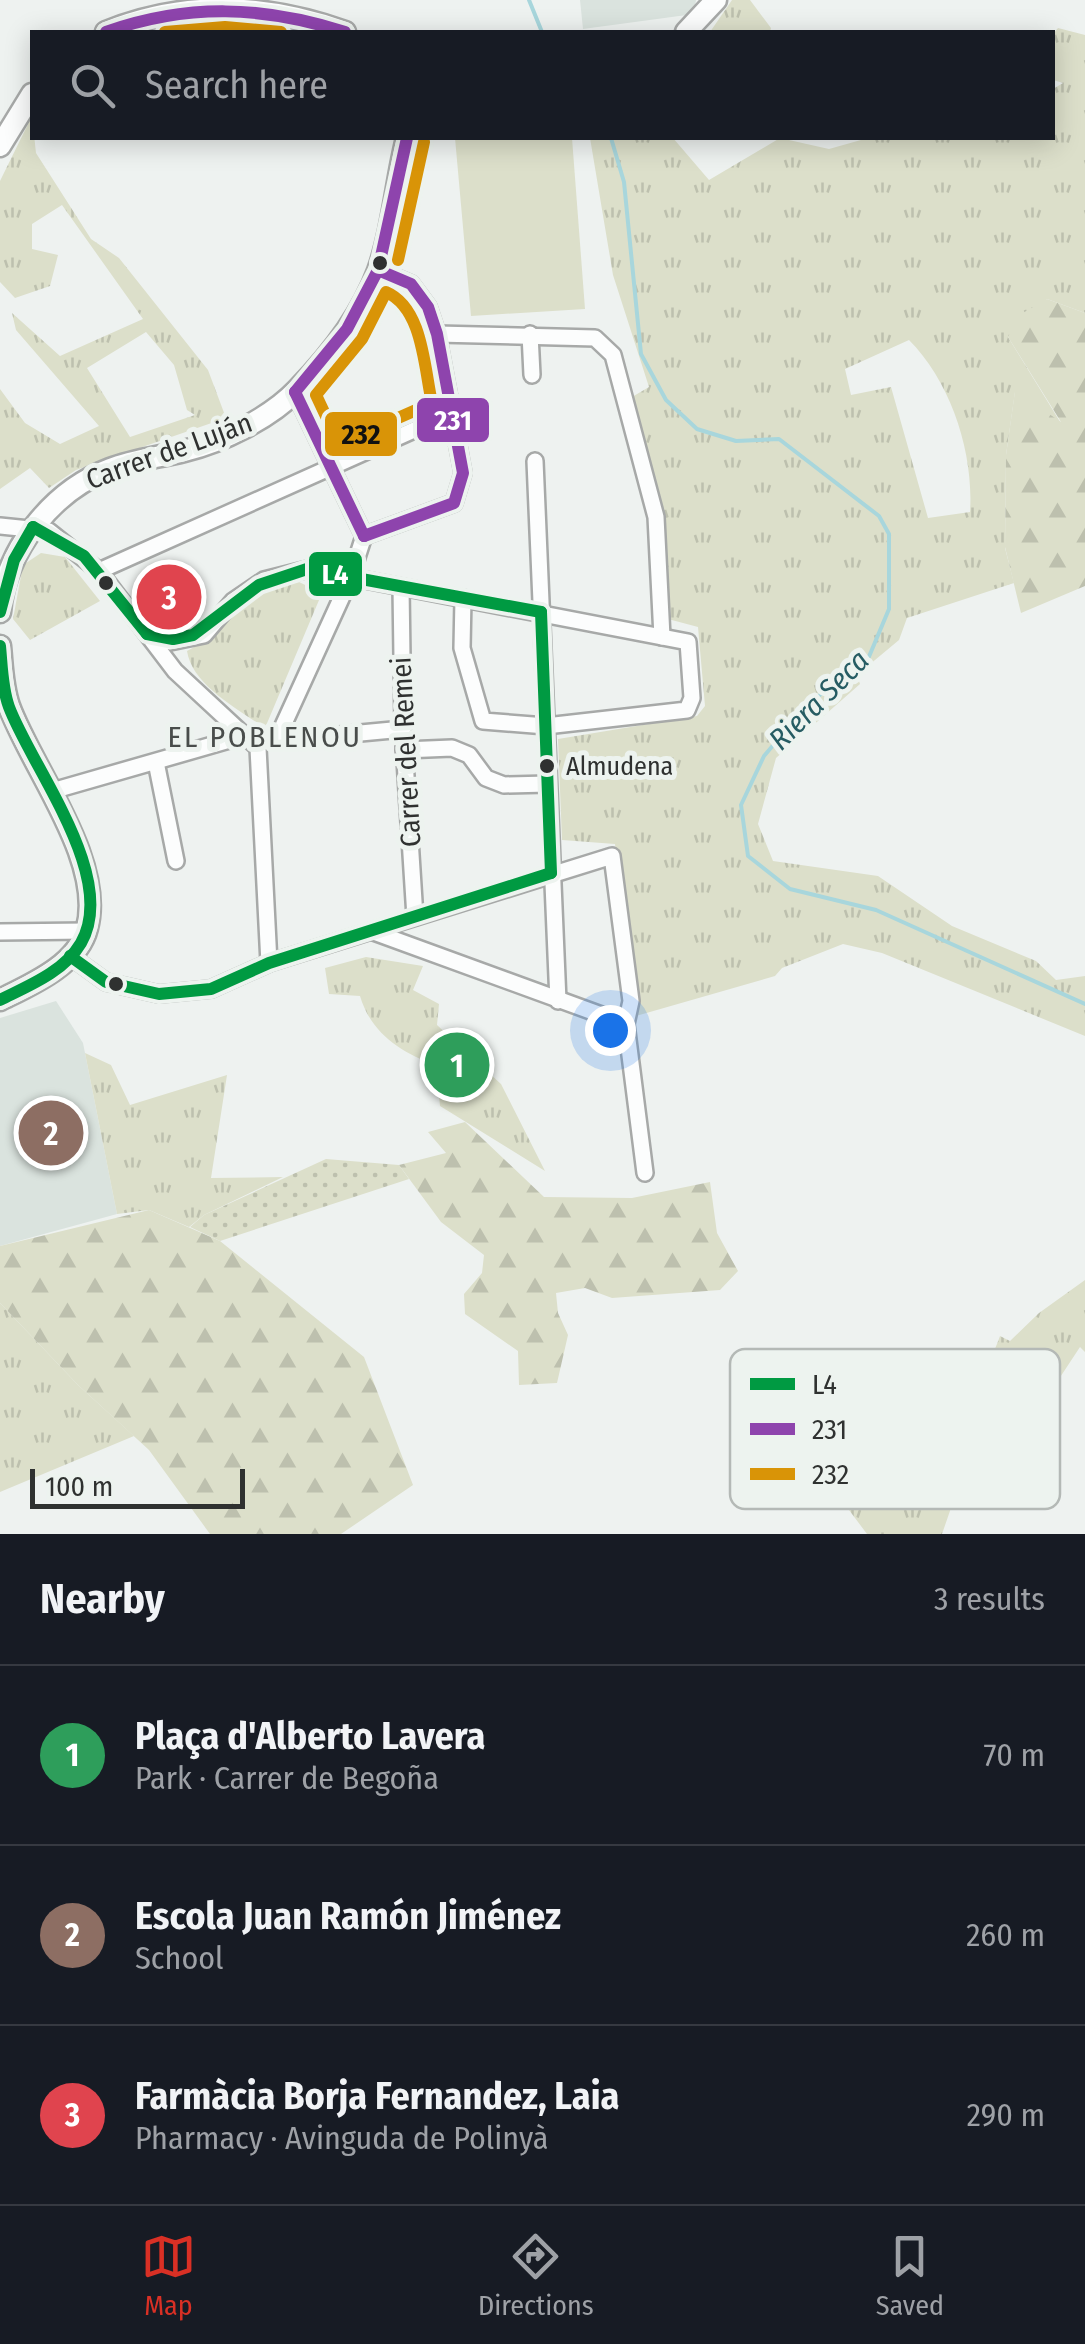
<!DOCTYPE html>
<meta charset="utf-8">
<style>
body{margin:0;font-family:"Fira Sans Condensed",sans-serif;background:#20242c;color:#f1f3f6}
.scale{position:absolute;left:30px;bottom:25px;width:215px;box-sizing:border-box;padding-left:10px;border:5px solid #2f3130;border-top:0;font-size:28px;line-height:35px;white-space:nowrap;color:#2f3130;-webkit-text-stroke:8px #edf3ef;paint-order:stroke}
.you{position:absolute;left:610px;top:1030px;width:35px;height:35px;margin:-25px;border:8px solid #fff;border-radius:50%;background:#1a73e8;box-shadow:0 0 0 15px #1a73e833}
.badge{display:grid;place-items:center;width:65px;height:65px;border-radius:50%;background:#d93025;color:#fff;font-size:32px;font-weight:700}
.pin{position:absolute;translate:-50% -50%;border:5px solid #fff;box-shadow:0 2px 10px #0006}
.list{margin:0;padding:0;list-style:none}
h2{display:flex;justify-content:space-between;align-items:center;height:130px;margin:0;padding:0 40px;font-size:42px}
h2 small{font-size:32px;font-weight:400;color:#9ea1a6}
.list li{display:grid;grid-template-columns:65px 1fr auto;gap:30px;align-items:center;box-sizing:border-box;height:180px;padding:0 40px;border-top:2px solid #363941}
.list b{display:block;font-size:38px;white-space:nowrap}
.list p{margin:0;font-size:32px;white-space:nowrap;color:#9ea1a6}
.list em{font-size:32px;font-style:normal;color:#9ea1a6}
.icon{flex:none;width:55px;height:55px;fill:none;stroke:currentColor;stroke-width:2;stroke-linecap:round;stroke-linejoin:round}
.map{position:relative;flex:none;width:1085px;height:1534px;overflow:hidden}
.search{position:absolute;background:#171b24;box-shadow:0 5px 25px #0003;left:30px;right:30px;top:30px;height:110px;display:flex;align-items:center;gap:25px;box-sizing:border-box;padding:0 35px;border-radius:0px;color:#9ea1a6;font-size:38px}
.sheet{height:670px;background:#171b24}
nav{display:flex;justify-content:space-around;align-items:center;box-sizing:border-box;height:140px;border-top:2px solid #363941;background:#171b24;font-size:28px;color:#9ea1a6}
nav a{display:grid;justify-items:center;gap:5px}
nav .on{color:#d93025}
.map>svg:first-child{display:block}
</style>
<div class="map">
<svg width="1085" height="1534" viewBox="0 0 1085 1534">
<defs>
<pattern id="grass-tufts" width="24" height="20" patternUnits="userSpaceOnUse" patternTransform="scale(2.5)"><rect width="24" height="20" fill="#dcdfca"/><path d="M3 7l-1-3M5 7V3M7 7l1-3M15 17l-1-3M17 17v-4M19 17l1-3" fill="none" stroke="#bdc0ae"/></pattern>
<pattern id="forest-firs" width="22" height="20" patternUnits="userSpaceOnUse" patternTransform="scale(2.5)"><rect width="22" height="20" fill="#dcdfca"/><path d="M5 1l3.5 6h-7zM16 11l3.5 6h-7z" fill="#bdc0ae"/></pattern>
<pattern id="garden-dots" width="8" height="8" patternUnits="userSpaceOnUse" patternTransform="scale(2.5)"><rect width="8" height="8" fill="#dcdfca"/><path d="M2 2h.1M6 6h.1" fill="none" stroke="#bdc0ae" stroke-width="1.8" stroke-linecap="round"/></pattern>
</defs>
<rect width="100%" height="100%" fill="#eef2f0"/>
<g fill="#dae3de">
<polygon points="580,0 696,0 694,14 583,29"/>
<polygon points="56,1001 83,1043 117,1214 0,1246 0,1018"/>
</g>
<g fill="url(#grass-tufts)" fill-rule="evenodd">
<polygon points="732,0 750,0 771,28 770,32 710,32"/>
<polygon points="216,17 270,21 292,32 235,32 229,20 215,32 182,32 184,26 151,31 175,21"/>
<path d="M1058,28L1085,35V313L1047,299L1008,337L1062,425L1015,392L1006,455L1005,548L1014,583L907,618L899,640L857,675L860,684L776,758L758,824L773,861L878,876L952,926L1036,961L1056,980L1085,976V1036L882,953L843,944L782,968L775,976L636,1016L615,844L562,840L558,739L697,716L705,706L698,627L668,619L632,397L649,387L613,275L590,138H673L709,180L780,138L829,149L868,138H1052L1053,89L1063,83L1053,80V34ZM909,340C951,382 974,453 970,512L928,518L891,387L851,395L845,369Z"/>
<path d="M32,116L36,153L91,239L119,258L208,370L226,418L76,470L49,488L30,468L0,489V389L25,423L60,444L99,426L16,330L12,313L60,356L143,319L62,205L32,224V249L58,255L50,286L15,298L0,282V181ZM146,332L174,365L187,410L195,415L130,437L87,368Z"/>
<polygon points="41,553 65,557 100,601 30,640 13,619 23,565"/>
<path d="M299,582L322,593L265,728C238,709 192,685 187,651C235,628 237,591 299,582Z"/>
<path d="M366,957L423,966L413,990L439,1004L437,1025L501,1084L545,1171L440,1106L436,1065C401,1053 371,1033 360,996L329,994L325,968Z"/>
<polygon points="85,1053 111,1065 130,1105 227,1075 211,1178 283,1177 204,1215 189,1227 149,1210 117,1214"/>
<path d="M1085,1280V1352L1080,1347L1024,1432L951,1508L942,1534H867L834,1490L839,1450L889,1414C946,1465 983,1382 1000,1336L1010,1341L1039,1313Z"/>
<polygon points="0,1303 78,1385 134,1436 0,1492"/>
</g>
<g fill="url(#forest-firs)">
<polygon points="1047,299 1085,313 1085,586 1021,613 1005,547 1006,455 1015,391 1061,422 1008,337 1021,314"/>
<polygon points="465,1122 544,1197 632,1198 710,1182 717,1233 738,1271 720,1290 612,1298 585,1288 556,1293 558,1313 568,1335 557,1383 519,1385 518,1351 465,1314 464,1294 482,1273 484,1255 441,1222 399,1165 446,1153 428,1132"/>
<polygon points="149,1210 220,1241 364,1357 413,1485 341,1534 210,1534 149,1450 78,1385 0,1303 0,1246"/>
</g>
<polygon fill="url(#garden-dots)" points="326,1159 399,1165 409,1179 220,1241 190,1227 204,1215"/>
<polygon fill="#dcdfca" points="455,138 572,138 585,309 471,316"/>
<g fill="none" stroke-linecap="round" stroke-linejoin="round">
<g stroke="#a8d6dc" stroke-width="4">
<polyline points="529,0 542,32"/>
<polyline points="611,138 624,182 641,354 666,400 697,429 736,441 779,439 879,516 889,534 889,609 868,659 809,703 764,756 741,805 748,856 790,889 876,910 1085,1004"/>
</g>
<defs>
<g id="street">
<polyline points="437,334 595,338 613,355 656,517 662,637"/>
<polyline points="530,334 532,375"/>
<polyline points="295,392 364,536"/>
<polyline points="535,461 558,1001"/>
<polyline points="0,526 49,531 99,571 175,671 258,748 269,963"/>
<polyline points="364,536 454,503 463,473 437,334 428,307 411,284 378,270"/>
<polyline points="364,536 350,579 276,741 403,729"/>
<polyline points="99,571 452,413"/>
<polyline points="401,587 403,729 415,917"/>
<polyline points="147,634 170,642 204,635 233,601 264,580 308,569 688,642 692,698 687,710 546,726 483,721 462,648 463,598"/>
<polyline points="404,750 452,748 469,755 486,778 504,785 548,784"/>
<polyline points="156,762 176,861"/>
<polyline points="52,791 247,735"/>
<polyline points="371,931 626,1024 645,1173"/>
<polyline points="0,932 87,931"/>
<polyline points="70,956 106,982 159,994 211,989 269,963 612,856 631,1001 626,1024"/>
</g>
<g id="secondary">
<path d="M106,32C185,0 264,3 345,32"/>
<polyline points="686,32 716,0"/>
<polyline points="0,146 32,94"/>
<path d="M0,612C5,550 52,491 110,469C133,460 160,457 184,451C222,442 270,418 297,390C329,357 362,315 378,271C393,229 396,181 407,138"/>
<path d="M0,646C2,666 2,686 9,706C32,769 105,860 87,928C78,965 30,985 0,1000"/>
</g>
</defs>
<use href="#street" stroke="#a7a9a8" stroke-width="20"/>
<use href="#secondary" stroke="#a7a9a8" stroke-width="25"/>
<use href="#street" stroke="#fcfdfd" stroke-width="15"/>
<use href="#secondary" stroke="#fcfdfd" stroke-width="20"/>
<defs>
<g id="bus-1">
<polyline points="33,527 84,556 147,634"/>
<polyline points="0,612 14,560 33,527"/>
<polyline points="541,612 551,873"/>
<polyline points="147,634 173,639 193,635 259,585 307,569 541,612"/>
<path d="M0,646C2,666 2,688 9,707C32,768 119,877 81,943C64,972 28,986 0,1000"/>
<polyline points="70,956 106,982 159,994 211,989 269,963 551,873"/>
</g>
<g id="bus-2">
<path d="M106,32C188,3 263,6 345,32"/>
<polyline points="295,392 347,329 378,270 407,138"/>
<polyline points="295,392 364,536"/>
<polyline points="364,536 454,503 463,473 437,334 428,307 411,284 378,270"/>
</g>
<g id="bus-3">
<polyline points="165,32 225,27 281,32"/>
<polyline points="398,260 424,142"/>
<path d="M386,292C423,308 424,367 432,403L339,444L316,395L362,339Z"/>
</g>
</defs>
<use href="#bus-1" stroke="#edf3ef" stroke-width="20"/>
<use href="#bus-2" stroke="#edf3ef" stroke-width="20"/>
<use href="#bus-3" stroke="#edf3ef" stroke-width="20"/>
<use href="#bus-1" stroke="#009a42" stroke-width="12"/>
<use href="#bus-2" stroke="#8e44ad" stroke-width="12"/>
<use href="#bus-3" stroke="#d99407" stroke-width="12"/>
</g>
<g fill="#2f3130" stroke="#edf3ef" stroke-width="4">
<circle cx="380" cy="263" r="9"/>
<circle cx="106" cy="583" r="9"/>
<circle cx="547" cy="766" r="9"/>
<circle cx="116" cy="984" r="9"/>
</g>
<g text-anchor="middle" dominant-baseline="central" stroke-width="10" stroke-linejoin="round" paint-order="stroke">
<g font-size="26" fill="#2f3130" stroke="#edf3ef" text-anchor="start">
<text x="566" y="766">Almudena</text>
</g>
<g font-size="28" fill="#2f3130" stroke="#edf3ef">
<text transform="translate(169 451) rotate(-20)">Carrer de Luján</text>
<text transform="translate(406 752) rotate(-93)">Carrer del Remei</text>
</g>
<g font-size="30" font-style="italic" fill="#265c63" stroke="#edf3ef">
<text transform="translate(819 700) rotate(-45)">Riera Seca</text>
</g>
<g font-size="30" letter-spacing="2.5" fill="#494d4b" stroke="#edf3ef">
<text x="265" y="737">EL POBLENOU</text>
</g>
</g>
<rect x="730" y="1349" width="330" height="160" rx="15" fill="#edf3ef" stroke="#b4b9b6" stroke-width="2.5"/>
<rect x="750" y="1378" width="45" height="12" fill="#009a42"/>
<rect x="750" y="1423" width="45" height="12" fill="#8e44ad"/>
<rect x="750" y="1468" width="45" height="12" fill="#d99407"/>
<g font-size="28" fill="#2f3130">
<text x="812" y="1394">L4</text>
<text x="812" y="1439">231</text>
<text x="812" y="1484">232</text>
</g>
<g stroke="#edf3ef" stroke-width="4">
<rect x="415" y="396" width="76" height="48" rx="10" fill="#8e44ad"/>
<rect x="323" y="410" width="76" height="48" rx="10" fill="#d99407"/>
<rect x="307" y="550" width="57" height="48" rx="10" fill="#009a42"/>
</g>
<g font-size="28" text-anchor="middle" font-weight="bold" fill="#fff">
<text x="453" y="430">231</text>
<text x="335" y="584">L4</text>
</g>
<g font-size="28" text-anchor="middle" font-weight="bold" fill="#111">
<text x="361" y="444">232</text>
</g>
</svg>
<div class="scale">100 m</div>
<div class="you"></div>
<div class="pin badge" style="left:457px;top:1065px;background:#2e9e5b">1</div>
<div class="pin badge" style="left:51px;top:1133px;background:#8d6e63">2</div>
<div class="pin badge" style="left:169px;top:597px;background:#e0444e">3</div>
<div class="search"><svg class="icon" aria-label="search" viewBox="0 0 24 24"><circle cx="10" cy="10" r="6"/><path d="M15 15l6 6"/></svg>Search here</div>
</div>
<section class="sheet">
<h2>Nearby<small>3 results</small></h2>
<ul class="list">
<li><span class="badge" style="background:#2e9e5b">1</span><div><b>Plaça d'Alberto Lavera</b><p>Park · Carrer de Begoña</p></div><em>70 m</em></li>
<li><span class="badge" style="background:#8d6e63">2</span><div><b>Escola Juan Ramón Jiménez</b><p>School</p></div><em>260 m</em></li>
<li><span class="badge" style="background:#e0444e">3</span><div><b>Farmàcia Borja Fernandez, Laia</b><p>Pharmacy · Avinguda de Polinyà</p></div><em>290 m</em></li>
</ul>
</section>
<nav>
<a class="on"><svg class="icon" aria-label="map" viewBox="0 0 24 24"><path d="M3 6l6-2 6 2 6-2v14l-6 2-6-2-6 2zM9 4v14M15 6v14"/></svg>Map</a>
<a><svg class="icon" aria-label="directions" viewBox="0 0 24 24"><path d="M12 3l9 9-9 9-9-9zM9 14v-3h6M13 9l2 2-2 2"/></svg>Directions</a>
<a><svg class="icon" aria-label="saved" viewBox="0 0 24 24"><path d="M7 4h10v16l-5-4-5 4z"/></svg>Saved</a>
</nav>
